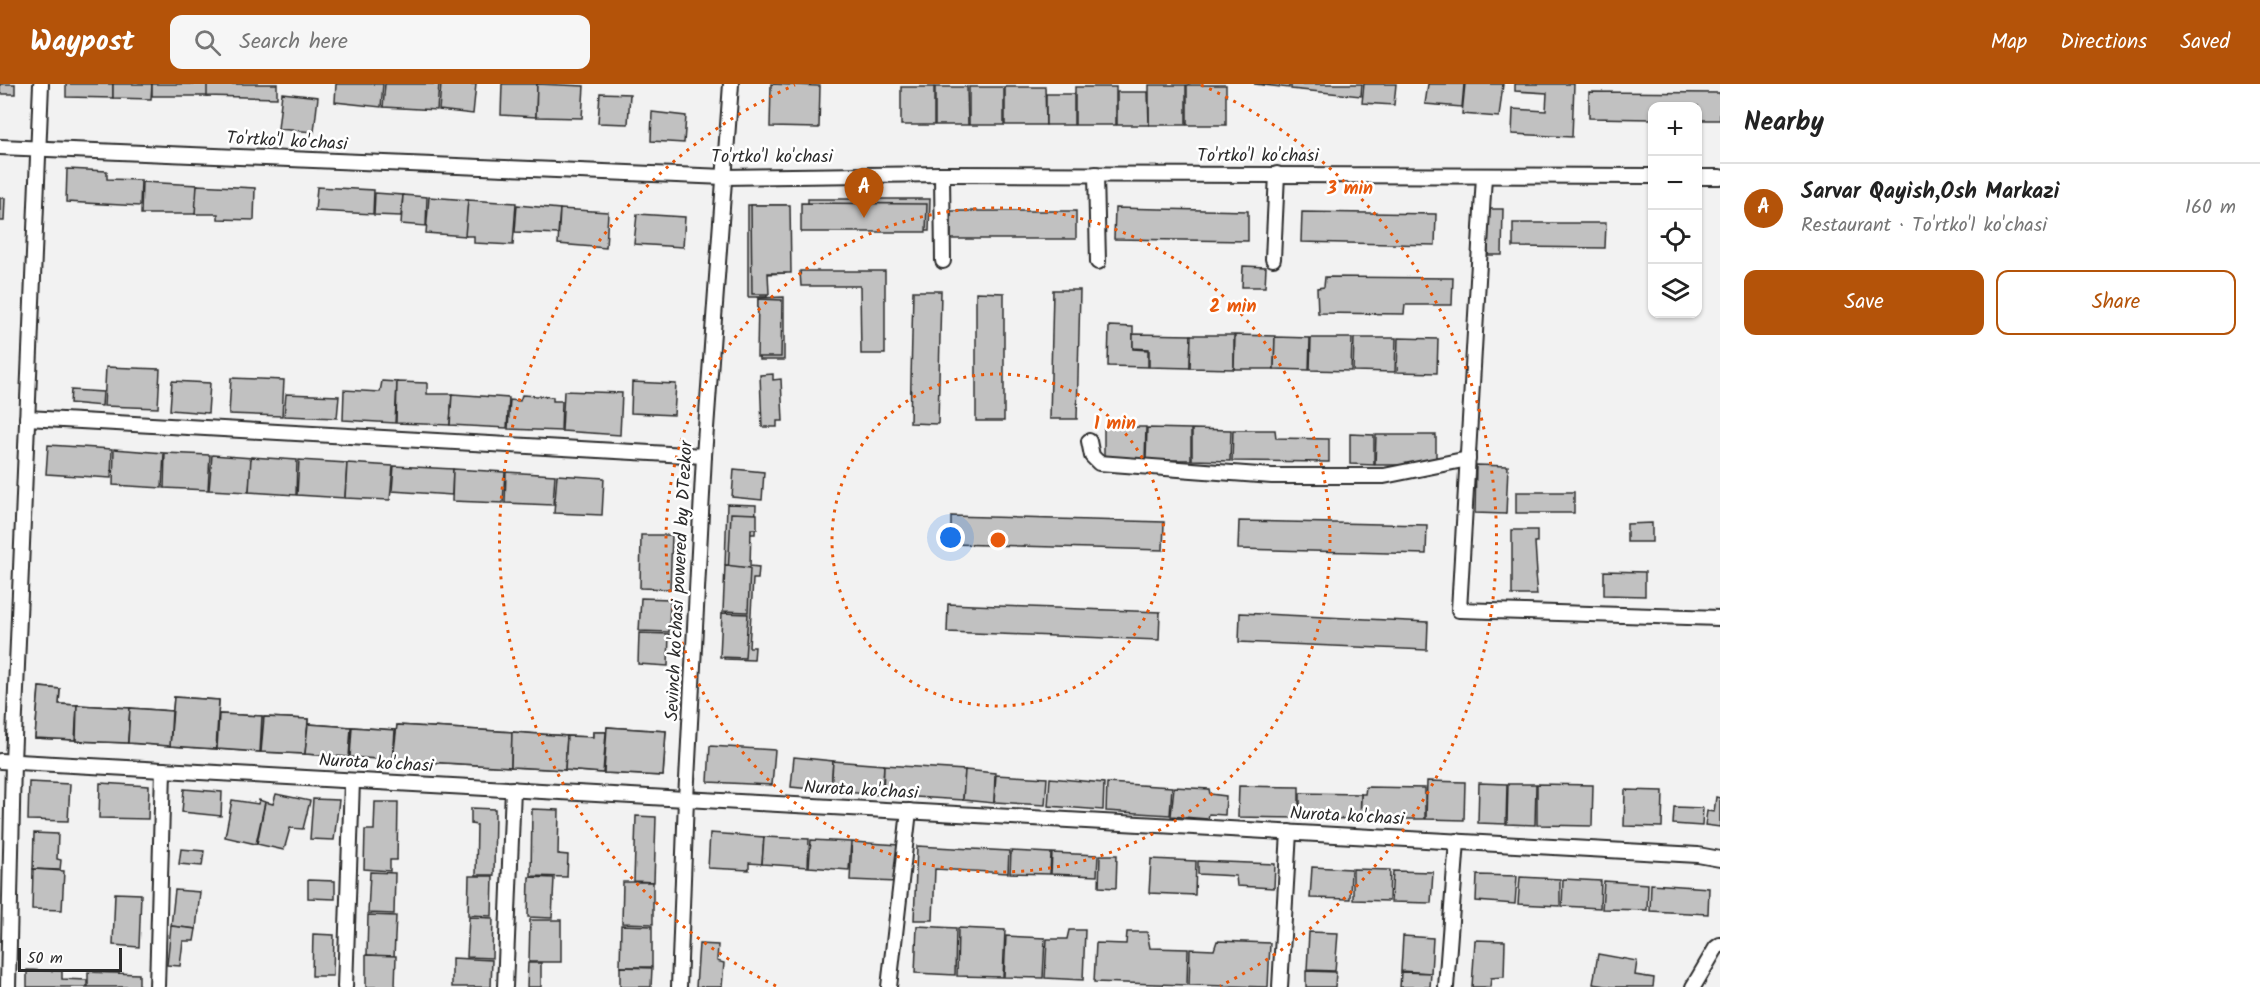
<!DOCTYPE html>
<meta charset="utf-8">
<style>
body{margin:0;font-family:Kalam,sans-serif;background:#f6f6f6;color:#222}
.controls{position:absolute;right:18px;top:18px;display:grid;overflow:hidden;border-radius:12px;box-shadow:0 2px 4px #0004}
.controls button{width:54px;height:54px;display:grid;place-items:center;padding:0;border:0;border-bottom:2px solid #e0e0e0;background:#fff;color:#222;font:30px sans-serif}
.scale{position:absolute;left:18px;bottom:15px;width:104px;box-sizing:border-box;padding-left:6px;border:3px solid #2b2b2b;border-top:0;font-size:16px;line-height:21px;white-space:nowrap;color:#2b2b2b;-webkit-text-stroke:4px #fff;paint-order:stroke}
.you{position:absolute;left:951px;top:454px;width:21px;height:21px;margin:-15px;border:4px solid #fff;border-radius:50%;background:#1a73e8;box-shadow:0 0 0 9px #1a73e833}
.badge{display:grid;place-items:center;width:39px;height:39px;border-radius:50%;background:#b45309;color:#fff;font-size:20px;font-weight:700}
.pin{position:absolute;translate:-50% -50px;filter:drop-shadow(0 2px 3px #0008)}
.pin::after{content:'';position:absolute;top:32px;width:21px;height:18px;background:inherit;clip-path:polygon(0 0,100% 0,50% 100%)}
.list{margin:0;padding:0;list-style:none}
h2{display:flex;justify-content:space-between;align-items:center;height:78px;margin:0;padding:0 24px;font-size:26px}
h2 small{font-size:20px;font-weight:400;color:#767676}
.list li{display:grid;grid-template-columns:39px 1fr auto;gap:18px;align-items:center;box-sizing:border-box;height:90px;padding:0 24px;border-top:2px solid #e0e0e0}
.list b{display:block;font-size:22px;white-space:nowrap}
.list p{margin:0;font-size:20px;white-space:nowrap;color:#767676}
.list em{font-size:20px;font-style:normal;color:#767676}
.actions{display:flex;gap:12px;padding:18px 24px}
.actions a{flex:1;padding:14px 0;border:2px solid #b45309;border-radius:12px;text-align:center;font-size:21px;color:#b45309}
.actions .main{background:#b45309;color:#fff}
.icon{flex:none;width:33px;height:33px;fill:none;stroke:currentColor;stroke-width:2;stroke-linecap:round;stroke-linejoin:round}
.map{position:relative;flex:none;width:1720px;height:903px;overflow:hidden}
header{display:flex;align-items:center;gap:36px;box-sizing:border-box;height:84px;padding:0 30px;background:#b45309;color:#fff}
header strong{font-size:28px}
nav{display:flex;gap:33px;margin-inline-start:auto;font-size:21px}
.search{width:420px;height:54px;background:#f6f6f6;display:flex;align-items:center;gap:15px;box-sizing:border-box;padding:0 21px;border-radius:12px;color:#767676;font-size:22px}
main{display:flex}
aside{flex:1;background:#fff}
.map>svg:first-child{display:block}
</style>
<header>
<strong>Waypost</strong>
<div class="search"><svg class="icon" aria-label="search" viewBox="0 0 24 24"><circle cx="10" cy="10" r="6"/><path d="M15 15l6 6"/></svg>Search here</div>
<nav><a>Map</a><a>Directions</a><a>Saved</a></nav>
</header>
<main>
<div class="map">
<svg width="1720" height="903" viewBox="0 0 1720 903">
<rect width="100%" height="100%" fill="#f2f2f2"/>
<filter id="ink" filterUnits="userSpaceOnUse"><feTurbulence type="fractalNoise" baseFrequency=".0167" numOctaves="2"/><feDisplacementMap in="SourceGraphic" scale="12" xChannelSelector="R" yChannelSelector="G"/><feConvolveMatrix kernelMatrix="1 2 1 2 8 2 1 2 1" color-interpolation-filters="sRGB"/></filter>
<g filter="url(#ink)">
<g fill="#c1c1c1" stroke="#2b2b2b" stroke-width="1.5">
<rect x="0" y="0" width="15" height="10"/>
<polygon points="66,0 113,0 113,14 66,13"/>
<polygon points="113,0 152,0 151,15 113,14"/>
<rect x="152" y="0" width="56" height="12"/>
<polygon points="207,0 277,0 277,14 207,12"/>
<polygon points="336,0 383,0 381,23 335,18"/>
<polygon points="385,0 439,0 437,26 383,23"/>
<polygon points="441,0 476,0 473,30 439,26"/>
<polygon points="502,0 537,0 536,33 501,31"/>
<polygon points="537,0 584,2 582,34 536,33"/>
<polygon points="771,0 820,2 819,44 770,43"/>
<polygon points="1254,0 1289,0 1289,4"/>
<polygon points="1291,0 1362,0 1361,12 1291,5"/>
<polygon points="1364,0 1396,0 1394,21 1362,19"/>
<polygon points="1428,0 1464,0 1462,23 1425,20"/>
<polygon points="1465,0 1503,0 1499,33 1462,30"/>
<polygon points="1515,0 1574,0 1572,53 1512,50 1513,25 1546,27 1547,9 1515,7"/>
<rect x="1149" y="1" width="37" height="40"/>
<rect x="1187" y="1" width="39" height="40"/>
<rect x="901" y="3" width="33" height="38"/>
<polygon points="935,3 967,3 968,41 935,41"/>
<rect x="969" y="3" width="35" height="38"/>
<polygon points="1005,3 1045,3 1046,41 1005,41"/>
<rect x="1075" y="3" width="41" height="38"/>
<polygon points="1117,8 1148,8 1149,41 1117,41"/>
<polygon points="1589,8 1720,9 1720,36 1698,36 1698,22 1652,22 1652,35 1589,34"/>
<polygon points="282,9 318,13 314,48 278,45"/>
<polygon points="600,9 630,10 628,40 598,39"/>
<rect x="1046" y="10" width="28" height="31"/>
<polygon points="652,28 686,32 684,59 651,57"/>
<polygon points="67,85 107,87 107,95 141,96 140,122 66,118"/>
<polygon points="142,98 198,101 197,130 141,130"/>
<polygon points="197,101 255,104 254,136 218,135 218,130 195,130"/>
<polygon points="317,103 374,106 373,130 315,127"/>
<polygon points="375,109 403,111 401,132 374,131"/>
<polygon points="403,111 427,113 426,142 401,140"/>
<polygon points="429,113 468,116 466,152 426,149"/>
<polygon points="0,114 5,114 4,137 0,137"/>
<polygon points="808,115 930,115 929,147 808,146"/>
<polygon points="468,116 516,119 513,161 474,159 474,152 465,152"/>
<polygon points="801,119 927,120 926,148 801,148"/>
<polygon points="517,121 560,125 558,150 515,148"/>
<polygon points="748,121 786,121 786,189 767,190 767,213 748,213"/>
<polygon points="751,121 790,121 791,189 768,189 769,210 752,210"/>
<polygon points="1115,124 1248,127 1248,157 1114,155"/>
<polygon points="560,125 608,128 606,164 558,160"/>
<polygon points="1489,125 1503,125 1502,171 1488,171"/>
<rect x="951" y="127" width="125" height="28"/>
<polygon points="1302,128 1436,130 1435,161 1301,158"/>
<polygon points="637,130 685,133 683,163 634,160"/>
<polygon points="1513,139 1606,139 1605,164 1513,163"/>
<polygon points="1243,182 1266,183 1265,203 1242,203"/>
<polygon points="800,187 885,187 885,270 861,270 860,202 801,202"/>
<polygon points="1325,193 1453,194 1452,221 1405,221 1404,230 1318,229 1317,204 1324,203"/>
<polygon points="1053,206 1080,206 1077,335 1050,335"/>
<polygon points="913,207 941,207 938,340 910,339"/>
<polygon points="976,208 1004,209 1004,337 976,337"/>
<polygon points="784,213 784,276 759,276 758,214"/>
<polygon points="758,215 782,216 781,273 757,273"/>
<polygon points="1109,242 1133,243 1133,265 1148,266 1148,283 1108,282"/>
<polygon points="1133,250 1191,251 1190,284 1149,283 1149,265 1133,264"/>
<polygon points="1191,251 1234,251 1234,285 1190,284"/>
<polygon points="1235,251 1275,252 1274,285 1234,285"/>
<polygon points="1275,253 1310,254 1309,286 1274,285"/>
<polygon points="1311,254 1352,254 1351,287 1310,286"/>
<polygon points="1354,254 1396,254 1395,288 1353,287"/>
<polygon points="1398,254 1438,255 1437,289 1397,288"/>
<polygon points="106,283 160,285 158,324 104,322"/>
<polygon points="773,290 773,296 781,295 783,337 777,337 777,343 762,343 760,291"/>
<polygon points="231,294 284,296 282,332 229,330"/>
<polygon points="172,297 210,299 208,329 170,326"/>
<polygon points="382,297 397,298 395,339 343,336 344,306 380,308"/>
<polygon points="397,298 427,299 427,310 452,310 450,341 396,339"/>
<polygon points="632,298 676,300 674,331 631,329"/>
<polygon points="71,306 103,308 102,322 70,319"/>
<polygon points="564,307 622,309 620,351 562,347"/>
<polygon points="286,310 339,312 337,334 284,332"/>
<polygon points="452,310 509,314 507,344 450,341"/>
<polygon points="522,311 553,313 553,317 562,317 561,347 508,345 510,316 520,317"/>
<polygon points="1104,343 1146,343 1145,376 1104,375"/>
<polygon points="1147,344 1191,345 1191,376 1146,376"/>
<polygon points="1192,345 1231,346 1230,377 1192,376"/>
<polygon points="1233,346 1275,346 1276,354 1329,355 1329,378 1232,377"/>
<polygon points="1350,350 1374,351 1374,381 1350,380"/>
<polygon points="1376,351 1436,351 1436,381 1375,381"/>
<polygon points="48,361 112,365 111,394 46,390"/>
<polygon points="114,365 164,369 162,404 113,401"/>
<polygon points="165,369 210,371 208,406 164,404"/>
<polygon points="212,371 252,374 249,408 209,406"/>
<polygon points="251,373 297,376 296,411 249,408"/>
<polygon points="299,376 347,379 345,414 297,411"/>
<polygon points="347,379 393,382 390,416 345,414"/>
<polygon points="1476,381 1508,382 1506,430 1475,429"/>
<polygon points="394,382 453,385 452,411 392,407"/>
<polygon points="453,385 505,388 503,419 452,417"/>
<polygon points="734,385 764,388 762,416 732,413"/>
<polygon points="506,388 555,391 553,421 505,419"/>
<polygon points="557,391 604,394 602,431 554,429"/>
<rect x="1516" y="408" width="58" height="21"/>
<polygon points="727,420 756,421 755,450 747,450 746,482 725,481"/>
<polygon points="731,429 757,430 757,445 751,445 750,482 759,483 758,495 753,495 749,563 755,563 754,576 724,575"/>
<polygon points="951,432 1164,438 1163,466 951,460"/>
<polygon points="1239,437 1427,441 1426,470 1238,465"/>
<polygon points="1652,439 1652,458 1627,458 1627,440"/>
<polygon points="1512,446 1537,446 1537,458 1535,458 1537,490 1535,490 1537,511 1512,511"/>
<polygon points="641,451 672,451 670,505 640,504"/>
<polygon points="725,481 750,484 748,528 723,527"/>
<polygon points="1604,487 1645,488 1645,512 1604,511"/>
<polygon points="641,514 670,515 669,548 639,547"/>
<polygon points="948,520 1160,528 1159,556 947,548"/>
<polygon points="722,529 748,530 745,574 720,573"/>
<polygon points="1240,529 1428,538 1427,566 1239,558"/>
<polygon points="639,549 669,550 668,582 638,580"/>
<polygon points="39,603 60,605 59,620 77,621 75,656 35,654"/>
<polygon points="39,603 60,605 59,620 77,621 75,656 35,654"/>
<polygon points="174,613 219,616 216,665 170,662"/>
<polygon points="174,613 219,616 216,665 170,662"/>
<polygon points="77,621 130,624 128,659 76,657"/>
<polygon points="77,621 130,624 128,659 76,657"/>
<polygon points="130,624 172,627 170,662 128,659"/>
<polygon points="130,624 172,627 170,662 128,659"/>
<polygon points="219,630 262,632 260,668 217,665"/>
<polygon points="219,630 262,632 260,668 217,665"/>
<polygon points="264,633 308,635 306,670 261,668"/>
<polygon points="264,633 308,635 306,670 261,668"/>
<polygon points="308,640 351,643 349,673 305,670"/>
<polygon points="308,640 351,643 349,673 305,670"/>
<polygon points="397,641 513,648 512,683 393,676"/>
<polygon points="397,641 513,648 512,683 393,676"/>
<polygon points="352,643 395,646 393,676 350,673"/>
<polygon points="352,643 395,646 393,676 350,673"/>
<polygon points="607,643 666,647 663,692 604,689"/>
<polygon points="607,643 666,647 663,692 604,689"/>
<polygon points="512,648 567,652 566,686 511,683"/>
<polygon points="512,648 567,652 566,686 511,683"/>
<polygon points="593,648 606,648 603,689 565,686 567,652 593,653"/>
<polygon points="593,648 606,648 603,689 565,686 567,652 593,653"/>
<polygon points="710,662 775,666 772,701 708,698"/>
<polygon points="794,673 833,677 831,707 791,703"/>
<polygon points="833,677 884,681 882,711 831,707"/>
<polygon points="884,681 965,686 963,716 883,711"/>
<polygon points="965,686 995,689 994,719 963,716"/>
<polygon points="996,691 1047,694 1045,721 994,718"/>
<polygon points="1050,694 1104,699 1103,726 1048,722"/>
<polygon points="1427,697 1465,698 1464,736 1426,735"/>
<polygon points="29,698 70,700 68,737 28,736"/>
<polygon points="100,699 149,702 148,735 99,734"/>
<polygon points="1107,699 1172,703 1170,731 1106,727"/>
<polygon points="1479,699 1507,700 1506,740 1478,739"/>
<polygon points="1508,700 1536,700 1535,741 1507,740"/>
<polygon points="1537,700 1593,701 1592,742 1537,741"/>
<polygon points="1239,702 1299,703 1299,734 1238,733"/>
<polygon points="1174,703 1209,705 1210,710 1226,712 1225,731 1209,730 1208,735 1171,732"/>
<polygon points="1366,703 1425,704 1425,735 1360,735 1361,710 1365,710"/>
<polygon points="184,705 222,708 221,732 182,728"/>
<polygon points="1625,706 1663,707 1662,743 1624,742"/>
<polygon points="1300,709 1361,710 1360,735 1300,734"/>
<polygon points="276,710 310,717 303,745 290,744 284,766 257,760 265,718 273,720"/>
<polygon points="1716,713 1720,714 1720,743 1705,741 1707,727 1714,728"/>
<polygon points="313,715 339,716 334,756 310,755"/>
<polygon points="232,716 258,720 259,716 265,718 256,760 225,753"/>
<polygon points="375,718 398,718 397,776 390,776 390,787 364,785 365,746 374,746"/>
<polygon points="1674,723 1703,724 1702,742 1673,740"/>
<polygon points="471,724 495,725 494,791 476,791 477,741 471,740"/>
<polygon points="532,725 559,726 558,770 568,771 567,793 531,792"/>
<polygon points="636,732 656,733 654,798 634,797"/>
<polygon points="34,749 58,750 57,775 61,776 60,786 33,785"/>
<polygon points="710,749 764,753 762,780 749,779 749,786 708,784"/>
<polygon points="764,753 809,755 808,783 762,780"/>
<polygon points="811,756 851,758 849,786 809,783"/>
<polygon points="852,758 900,761 897,798 850,796"/>
<polygon points="917,762 1009,767 1008,789 935,785 933,836 914,836"/>
<polygon points="181,765 204,767 202,782 179,780"/>
<polygon points="1011,767 1051,769 1050,790 1010,789"/>
<polygon points="1052,769 1098,771 1097,792 1051,790"/>
<polygon points="1100,771 1117,771 1116,804 1099,803"/>
<polygon points="1151,775 1196,777 1195,811 1149,809"/>
<polygon points="1198,777 1275,780 1274,804 1237,802 1236,792 1198,790"/>
<polygon points="1312,783 1351,785 1350,815 1310,814"/>
<polygon points="33,785 64,787 62,826 32,825"/>
<polygon points="1353,785 1390,786 1389,817 1353,816"/>
<polygon points="1393,787 1433,788 1431,819 1391,818"/>
<polygon points="370,788 395,789 394,830 368,829"/>
<polygon points="1477,791 1517,792 1515,820 1476,817"/>
<polygon points="469,792 493,792 492,832 468,831"/>
<polygon points="529,793 554,794 552,834 528,833"/>
<polygon points="1520,793 1560,795 1560,822 1518,820"/>
<polygon points="1563,795 1601,797 1600,824 1562,822"/>
<polygon points="308,796 335,797 335,815 308,814"/>
<polygon points="1604,797 1648,800 1647,826 1602,825"/>
<polygon points="623,798 653,798 653,840 622,839"/>
<polygon points="1651,800 1709,804 1708,830 1650,827"/>
<polygon points="175,806 200,808 196,845 171,842"/>
<polygon points="115,809 141,810 139,863 113,861"/>
<polygon points="368,831 396,832 394,873 367,871"/>
<polygon points="469,833 493,834 492,874 467,873"/>
<polygon points="530,836 561,836 561,878 529,878"/>
<polygon points="621,841 652,842 652,883 620,883"/>
<polygon points="171,842 196,845 194,857 183,857 180,882 167,881"/>
<polygon points="917,842 956,844 955,891 915,889"/>
<polygon points="958,844 1005,846 1003,893 957,892"/>
<polygon points="1069,846 1085,846 1083,896 1045,894 1047,855 1067,855"/>
<polygon points="1127,848 1147,848 1150,864 1188,865 1187,901 1094,898 1096,859 1126,860"/>
<polygon points="1309,848 1338,849 1335,887 1307,886"/>
<polygon points="313,850 334,851 333,892 312,892"/>
<polygon points="1006,852 1045,854 1043,894 1004,893"/>
<polygon points="1403,852 1433,854 1431,889 1401,887"/>
<polygon points="1475,856 1505,857 1504,893 1491,894 1490,903 1472,903"/>
<polygon points="1217,857 1270,859 1268,903 1189,901 1190,865 1214,866"/>
<polygon points="699,860 718,861 717,877 724,879 722,903 696,903"/>
<polygon points="1598,870 1637,877 1635,891 1654,894 1653,903 1613,903 1593,900"/>
<polygon points="366,871 396,872 395,903 366,903"/>
<polygon points="452,874 492,876 491,903 452,903"/>
<polygon points="528,879 541,879 541,903 527,903"/>
<polygon points="620,883 652,884 651,903 620,903"/>
<polygon points="27,886 62,887 62,895 87,896 87,903 27,903"/>
<polygon points="1306,887 1336,888 1335,903 1306,903"/>
<polygon points="88,888 139,890 139,903 88,903"/>
<polygon points="1401,888 1431,889 1430,903 1400,903"/>
</g>
<g fill="none" stroke-linecap="round" stroke-linejoin="round">
<defs>
<g id="minor">
<polyline points="0,63 725,93 942,90 1652,92"/>
<polyline points="942,90 943,177"/>
<polyline points="1096,90 1098,178"/>
<polyline points="1484,92 1459,526 1720,534"/>
<polyline points="1698,93 1720,93"/>
<polyline points="1273,175 1277,90"/>
<polyline points="27,334 704,372"/>
<polyline points="1089,357 1092,372 1099,379 1272,392 1384,392 1468,375"/>
<polyline points="0,677 1698,771 1720,775"/>
<polyline points="8,903 13,678 41,0"/>
<polyline points="157,903 163,686"/>
<polyline points="345,903 352,697"/>
<polyline points="505,903 513,705"/>
<polyline points="679,903 686,715 704,372 731,0"/>
<polyline points="889,903 909,727"/>
<polyline points="1280,903 1289,748"/>
<polyline points="1446,903 1457,757"/>
<polyline points="1693,903 1716,864 1720,861"/>
</g>
</defs>
<use href="#minor" stroke="#2b2b2b" stroke-width="18"/>
<use href="#minor" stroke="#fff" stroke-width="14"/>
</g>
</g>
<g fill="none" stroke="#e8590c" stroke-width="3" stroke-dasharray="3 6">
<circle cx="998" cy="456" r="166"/>
<circle cx="998" cy="456" r="332"/>
<path d="M776 902A498 498 0 0 1 795 1M1201 1A498 498 0 0 1 1220 902"/>
</g>
<g text-anchor="middle" dominant-baseline="central" stroke-width="5" stroke-linejoin="round" paint-order="stroke">
<g font-size="18" fill="#2b2b2b" stroke="#fff">
<text transform="translate(287 58) rotate(3)">To'rtko'l ko'chasi</text>
<text x="1258" y="72">To'rtko'l ko'chasi</text>
<text x="772" y="73">To'rtko'l ko'chasi</text>
<text transform="translate(680 497) rotate(-87)">Sevinch ko'chasi powered by DTezkor</text>
<text transform="translate(376 680) rotate(3)">Nurota ko'chasi</text>
<text transform="translate(861 707) rotate(3)">Nurota ko'chasi</text>
<text transform="translate(1347 733) rotate(3)">Nurota ko'chasi</text>
</g>
</g>
<circle cx="998" cy="456" r="9" fill="#e8590c" stroke="#fff" stroke-width="3"/>
<g font-size="18" text-anchor="middle" font-weight="bold" fill="#e8590c" stroke="#fff" stroke-width="5" stroke-linejoin="round" paint-order="stroke">
<text x="1350" y="110">3 min</text>
<text x="1233" y="228">2 min</text>
<text x="1115" y="345">1 min</text>
</g>
</svg>
<div class="controls">
<button>+</button>
<button>−</button>
<button><svg class="icon" aria-label="locate" viewBox="0 0 24 24"><circle cx="12" cy="12" r="6"/><path d="M12 2v4M12 18v4M2 12h4M18 12h4"/></svg></button>
<button><svg class="icon" aria-label="layers" viewBox="0 0 24 24"><path d="M12 4l9 5-9 5-9-5zM3 14l9 5 9-5"/></svg></button>
</div>
<div class="scale">50 m</div>
<div class="you"></div>
<div class="pin badge" style="left:864px;top:134px">A</div>
</div>
<aside>
<h2>Nearby<small></small></h2>
<ul class="list">
<li><span class="badge">A</span><div><b>Sarvar Qayish,Osh Markazi</b><p>Restaurant · To'rtko'l ko'chasi</p></div><em>160 m</em></li>
</ul>
<div class="actions"><a class="main">Save</a><a>Share</a></div>
</aside>
</main>
